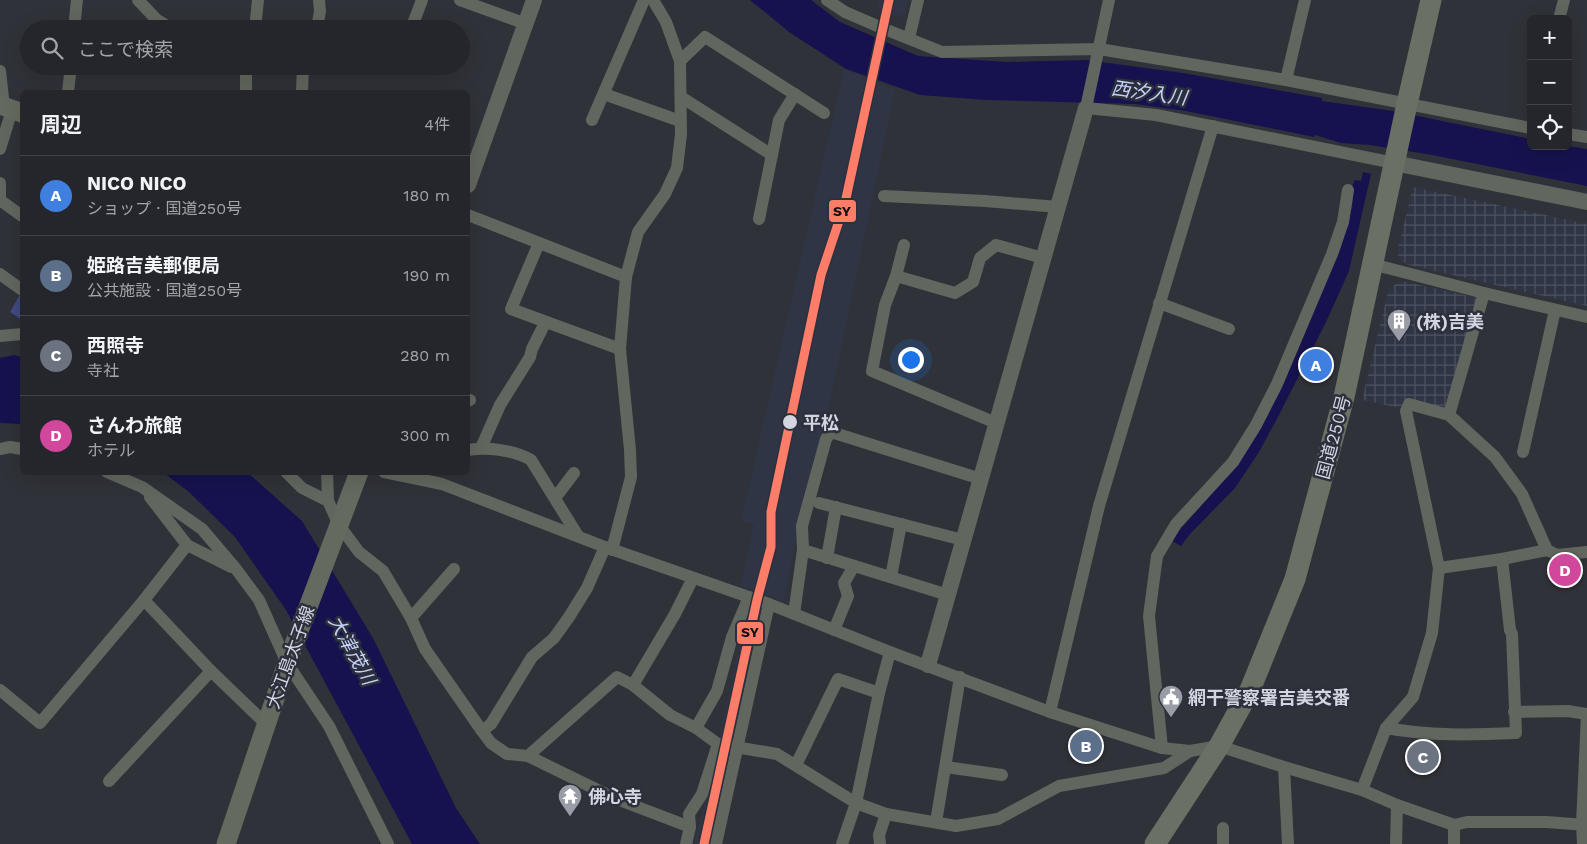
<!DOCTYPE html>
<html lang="ja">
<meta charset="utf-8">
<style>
body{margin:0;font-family:"Work Sans","Noto Sans JP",sans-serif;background:#303237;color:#f1f3f6}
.controls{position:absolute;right:15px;top:15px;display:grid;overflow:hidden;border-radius:8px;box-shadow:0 5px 20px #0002}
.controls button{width:45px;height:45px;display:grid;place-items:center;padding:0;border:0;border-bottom:1px solid #414347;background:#24262b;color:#f1f3f6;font:25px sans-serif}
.you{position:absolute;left:910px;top:359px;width:18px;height:18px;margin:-12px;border:4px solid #fff;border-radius:50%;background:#1a73e8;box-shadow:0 0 0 8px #1a73e833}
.badge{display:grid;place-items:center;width:32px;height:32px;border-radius:50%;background:#9a9da5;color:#fff;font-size:16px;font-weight:700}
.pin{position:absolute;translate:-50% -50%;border:2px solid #fff;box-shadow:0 1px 5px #0006}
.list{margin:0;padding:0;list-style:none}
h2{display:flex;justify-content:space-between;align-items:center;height:65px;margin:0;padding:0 20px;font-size:21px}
h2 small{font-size:16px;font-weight:400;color:#a3a5a9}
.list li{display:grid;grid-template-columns:32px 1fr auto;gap:15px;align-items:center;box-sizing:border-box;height:80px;padding:0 20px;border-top:1px solid #414347}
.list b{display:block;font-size:19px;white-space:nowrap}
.list p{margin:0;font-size:16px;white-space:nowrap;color:#a3a5a9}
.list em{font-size:16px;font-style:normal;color:#a3a5a9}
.icon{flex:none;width:28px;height:28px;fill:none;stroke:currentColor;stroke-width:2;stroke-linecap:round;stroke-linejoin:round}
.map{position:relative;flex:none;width:1587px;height:844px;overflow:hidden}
.search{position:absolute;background:#24262b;box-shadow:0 5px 20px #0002;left:20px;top:20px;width:450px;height:55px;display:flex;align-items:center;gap:12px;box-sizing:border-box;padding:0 18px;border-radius:28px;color:#a3a5a9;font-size:19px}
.panel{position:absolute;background:#24262b;box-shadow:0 5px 20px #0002;left:20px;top:90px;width:450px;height:385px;border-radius:8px}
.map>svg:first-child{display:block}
</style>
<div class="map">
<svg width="1587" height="844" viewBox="0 0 1587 844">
<defs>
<pattern id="industrial-grid" width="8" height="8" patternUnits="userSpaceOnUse" patternTransform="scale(1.25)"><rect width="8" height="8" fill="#303546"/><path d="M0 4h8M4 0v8" fill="none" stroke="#4d5260"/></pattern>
<pattern id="park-tufts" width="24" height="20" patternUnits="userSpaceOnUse" patternTransform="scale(1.25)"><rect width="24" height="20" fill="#414a83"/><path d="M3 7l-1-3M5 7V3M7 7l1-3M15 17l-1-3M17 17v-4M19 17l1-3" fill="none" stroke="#5c6394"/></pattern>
</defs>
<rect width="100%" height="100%" fill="#303239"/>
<g fill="#303546">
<polygon points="877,0 908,0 905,15 894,16 876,5"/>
<polygon points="844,69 895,90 823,435 799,523 784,601 740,586 754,525 741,521"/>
<polygon points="748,605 759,606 761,610 734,742 719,739"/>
<polygon points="719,749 731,750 711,844 694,844"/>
</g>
<g fill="url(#industrial-grid)">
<polygon points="1413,187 1587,224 1587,306 1409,265 1401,261 1397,253"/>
<polygon points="1402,281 1477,298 1445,409 1406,400 1400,408 1362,400 1389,288"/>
</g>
<polygon fill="url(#park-tufts)" points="22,291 22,320 10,312"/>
<g fill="#15124f">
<polygon points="750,0 811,0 840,22 918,56 1007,62 1086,60 1183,73 1322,98 1322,101 1393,111 1531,139 1531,146 1568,146 1587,149 1587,186 1432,155 1370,145 1341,143 1315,135 1314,137 1186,111 1135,104 986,100 920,95 846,69 789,32"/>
<polygon points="1363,172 1371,174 1349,271 1327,320 1278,417 1259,452 1235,488 1190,534 1181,546 1172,541 1179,531 1216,489 1339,253 1352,208 1353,196 1351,188 1355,180 1361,181"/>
<polygon points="14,355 22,357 22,424 0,423 0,358"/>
<polygon points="164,473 248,473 302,521 373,638 456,808 480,844 412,844 286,610 235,537 189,492"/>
</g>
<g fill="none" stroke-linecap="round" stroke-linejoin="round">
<g stroke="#61665e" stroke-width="12">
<polyline points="138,0 157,20 172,29"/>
<polyline points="460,0 526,24"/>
<polyline points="827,0 845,12 882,28 942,52 1099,49 1286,80 1531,128"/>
<polyline points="1109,0 1086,108 1156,115 1394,163"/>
<polyline points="1559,19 1564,0"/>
<polyline points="74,29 77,0"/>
<polyline points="214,29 225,27 244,29"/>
<polyline points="255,29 258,0"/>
<polyline points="317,29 320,11 319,0"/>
<polyline points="411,29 422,0"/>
<polyline points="909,38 918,0"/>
<polyline points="680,61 705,37 824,113"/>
<polyline points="0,71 4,107"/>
<polyline points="1286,80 1305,0"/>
<polyline points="68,92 71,66"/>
<polyline points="246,92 246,66"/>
<polyline points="302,92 303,66"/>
<polyline points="604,94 680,121"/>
<polyline points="681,97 772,155"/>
<polyline points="592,120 644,0"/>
<polyline points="1568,134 1587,137"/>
<polyline points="0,149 12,110"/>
<polyline points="0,183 0,200 22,216"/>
<polyline points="884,196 985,201 1058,207"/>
<polyline points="468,215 626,277"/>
<polyline points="759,219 779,120 795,94"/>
<polyline points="539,243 511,309 620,349"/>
<polyline points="904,245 896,276 885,305 872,371 996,423"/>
<polyline points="1372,264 1484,293 1587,317"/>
<polyline points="0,274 22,290"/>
<polyline points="896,276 955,293 973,282 980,258 996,245 1043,258"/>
<polyline points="1159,303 1229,329"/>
<polyline points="0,336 22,334"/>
<polyline points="468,401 470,400"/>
<polyline points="1449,415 1484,293"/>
<polyline points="481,448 500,405 530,357 532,349 545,323"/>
<polyline points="0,449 10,447 22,449"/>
<path d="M468,450C488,447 514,450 531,460L578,536"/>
<polyline points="1523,452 1555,310"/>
<polyline points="107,472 142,487 202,529 236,569 259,600 287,663 329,726 388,844"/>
<polyline points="286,472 302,488 328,501 339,525 359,552 383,571 411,618 425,649 482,731 491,743 507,754 528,756 617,677 633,685 670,715 696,728 718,744 777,754 856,803 886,814 956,826 998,819 1059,786 1164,768 1190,751"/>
<polyline points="327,472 328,501"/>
<polyline points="384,472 442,484 605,547 769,604 890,652 1050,712 1162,748 1190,751 1219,746 1284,767 1362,790 1397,805 1454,825 1467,822 1546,822 1587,825"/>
<polyline points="150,497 187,545 231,567"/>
<polyline points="555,498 574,473"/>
<polyline points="819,503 963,540"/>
<polyline points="612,550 631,477 630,450 620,349 626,277 638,232 665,194 677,168 681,134 680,61 666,22 653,0"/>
<polyline points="803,550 948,595"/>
<polyline points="827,558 836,507"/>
<polyline points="1439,568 1502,559 1547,550"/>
<polyline points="891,577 901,524"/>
<polyline points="144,600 211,671 266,724"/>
<polyline points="794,614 803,550 802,526 826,439 831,432 981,479"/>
<polyline points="411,618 454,569"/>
<polyline points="834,630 848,596 844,583 854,566"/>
<polyline points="633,685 675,614 693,578"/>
<polyline points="0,690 40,723 144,600 187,545"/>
<polyline points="1050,712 1099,506 1213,126"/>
<polyline points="1514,712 1568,711 1587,714"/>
<polyline points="696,728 717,691 732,637 749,597"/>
<path d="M1386,728C1429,736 1472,735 1516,733L1512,634L1510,630L1502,559"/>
<polyline points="482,731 491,724 532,657 554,638 569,617 587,588 605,547"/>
<polyline points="1162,748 1149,616 1157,556 1176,524 1233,462 1256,425 1277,384 1332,254 1343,222 1348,190"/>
<polyline points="528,756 614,798 690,827"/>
<polyline points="796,765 838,679 879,693"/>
<polyline points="946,767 1002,775"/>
<polyline points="1284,767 1288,844"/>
<polyline points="109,781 211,671"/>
<polyline points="1362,790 1386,728 1413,697 1432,633 1439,568 1406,411 1409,404 1449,415 1495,457 1522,494 1547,550 1557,555 1587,552"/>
<polyline points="936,822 960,677"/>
<polyline points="1454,825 1454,844"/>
<polyline points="1223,828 1223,844"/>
<polyline points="686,844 690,827 689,814 702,794 718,744"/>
<polyline points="716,844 769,604"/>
<polyline points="842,844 856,803 879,693 890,652"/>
<polyline points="880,844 879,835 886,814"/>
<polyline points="1396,844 1397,805"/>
<polyline points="1583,844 1582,824 1587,714"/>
</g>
<g stroke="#61665e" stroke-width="16">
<polyline points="1394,163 1587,202"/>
<polyline points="468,185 534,0"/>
<polyline points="928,665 1086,108"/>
</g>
<g stroke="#656a5f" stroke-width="19">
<polyline points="0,105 22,113"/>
<polyline points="226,844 287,663 359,472"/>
</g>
<polyline stroke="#6a7064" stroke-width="21" points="1155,844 1219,746 1250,690 1295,579 1344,397 1407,104 1431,0"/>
<defs>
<polyline id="rail-1" points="704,844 757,600 771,547 771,512 821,275 845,203 889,0"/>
</defs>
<use href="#rail-1" stroke="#2c303d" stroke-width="12"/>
<use href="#rail-1" stroke="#fe7d68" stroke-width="9"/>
</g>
<defs>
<symbol id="building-pin" viewBox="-11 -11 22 30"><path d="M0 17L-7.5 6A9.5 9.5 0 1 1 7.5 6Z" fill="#9a9da5" stroke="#2c303d"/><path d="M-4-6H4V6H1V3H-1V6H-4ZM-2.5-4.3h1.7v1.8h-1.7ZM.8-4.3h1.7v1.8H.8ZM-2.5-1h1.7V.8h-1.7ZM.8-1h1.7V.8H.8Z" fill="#fff"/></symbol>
<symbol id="civic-pin" viewBox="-11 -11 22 30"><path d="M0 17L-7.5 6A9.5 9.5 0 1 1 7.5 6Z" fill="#9a9da5" stroke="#2c303d"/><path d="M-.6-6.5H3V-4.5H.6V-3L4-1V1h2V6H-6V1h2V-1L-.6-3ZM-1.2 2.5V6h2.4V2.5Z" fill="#fff"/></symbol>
<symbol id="temple-pin" viewBox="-11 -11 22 30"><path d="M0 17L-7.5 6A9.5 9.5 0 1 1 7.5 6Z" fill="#9a9da5" stroke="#2c303d"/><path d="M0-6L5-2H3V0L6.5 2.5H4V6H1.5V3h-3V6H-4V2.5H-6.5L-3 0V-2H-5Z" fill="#fff"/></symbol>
</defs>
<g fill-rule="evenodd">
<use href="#building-pin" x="1385" y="307" width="28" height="38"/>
<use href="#civic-pin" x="1157" y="683" width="28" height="38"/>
<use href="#temple-pin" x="556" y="782" width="28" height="38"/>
</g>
<circle fill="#d3d6df" stroke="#2c303d" stroke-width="2" cx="790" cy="422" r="8"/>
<g text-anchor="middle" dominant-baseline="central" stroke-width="5" stroke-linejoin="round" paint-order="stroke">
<g font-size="18" font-weight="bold" fill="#d3d6df" stroke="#2c303d" text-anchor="start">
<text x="1416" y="321">(株)吉美</text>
<text x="1188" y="697">網干警察署吉美交番</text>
<text x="588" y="796">佛心寺</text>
</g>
<g font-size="18" font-weight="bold" fill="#d3d6df" stroke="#2c303d" text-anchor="start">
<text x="803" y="422">平松</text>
</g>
<g font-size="18" fill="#d3d6df" stroke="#2c303d">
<text transform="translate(1333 437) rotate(-75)">国道250号</text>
<text transform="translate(290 657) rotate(-70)">大江島太子線</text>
</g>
<g font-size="19" font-style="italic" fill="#c6d0f9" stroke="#2c303d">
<text transform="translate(1149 93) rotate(8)">西汐入川</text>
<text transform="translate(352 650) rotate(61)">大津茂川</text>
</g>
</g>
<g stroke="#2c303d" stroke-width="2">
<rect x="828" y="199" width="29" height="24" rx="5" fill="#fe7d68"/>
<rect x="736" y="621" width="28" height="24" rx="5" fill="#fe7d68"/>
</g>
<g font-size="14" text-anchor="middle" font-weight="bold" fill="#111">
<text x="842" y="216">SY</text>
<text x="750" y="637">SY</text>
</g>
</svg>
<div class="controls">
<button>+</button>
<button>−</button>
<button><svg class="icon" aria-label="locate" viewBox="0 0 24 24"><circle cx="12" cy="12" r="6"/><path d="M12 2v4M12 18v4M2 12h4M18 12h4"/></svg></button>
</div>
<div class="you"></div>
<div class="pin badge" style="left:1316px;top:365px;background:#3f7fe0">A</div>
<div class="pin badge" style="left:1086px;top:746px;background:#5c6f8a">B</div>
<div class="pin badge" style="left:1423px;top:757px;background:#6b7280">C</div>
<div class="pin badge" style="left:1565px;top:570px;background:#d1479c">D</div>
<div class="search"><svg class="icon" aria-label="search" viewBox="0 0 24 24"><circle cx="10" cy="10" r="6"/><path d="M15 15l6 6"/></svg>ここで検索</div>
<section class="panel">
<h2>周辺<small>4件</small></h2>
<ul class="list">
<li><span class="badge" style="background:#3f7fe0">A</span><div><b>NICO NICO</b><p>ショップ · 国道250号</p></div><em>180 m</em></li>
<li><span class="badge" style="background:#5c6f8a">B</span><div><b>姫路吉美郵便局</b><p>公共施設 · 国道250号</p></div><em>190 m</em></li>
<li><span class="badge" style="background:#6b7280">C</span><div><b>西照寺</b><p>寺社</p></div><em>280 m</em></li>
<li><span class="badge" style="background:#d1479c">D</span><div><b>さんわ旅館</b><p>ホテル</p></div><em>300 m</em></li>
</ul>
</section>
</div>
